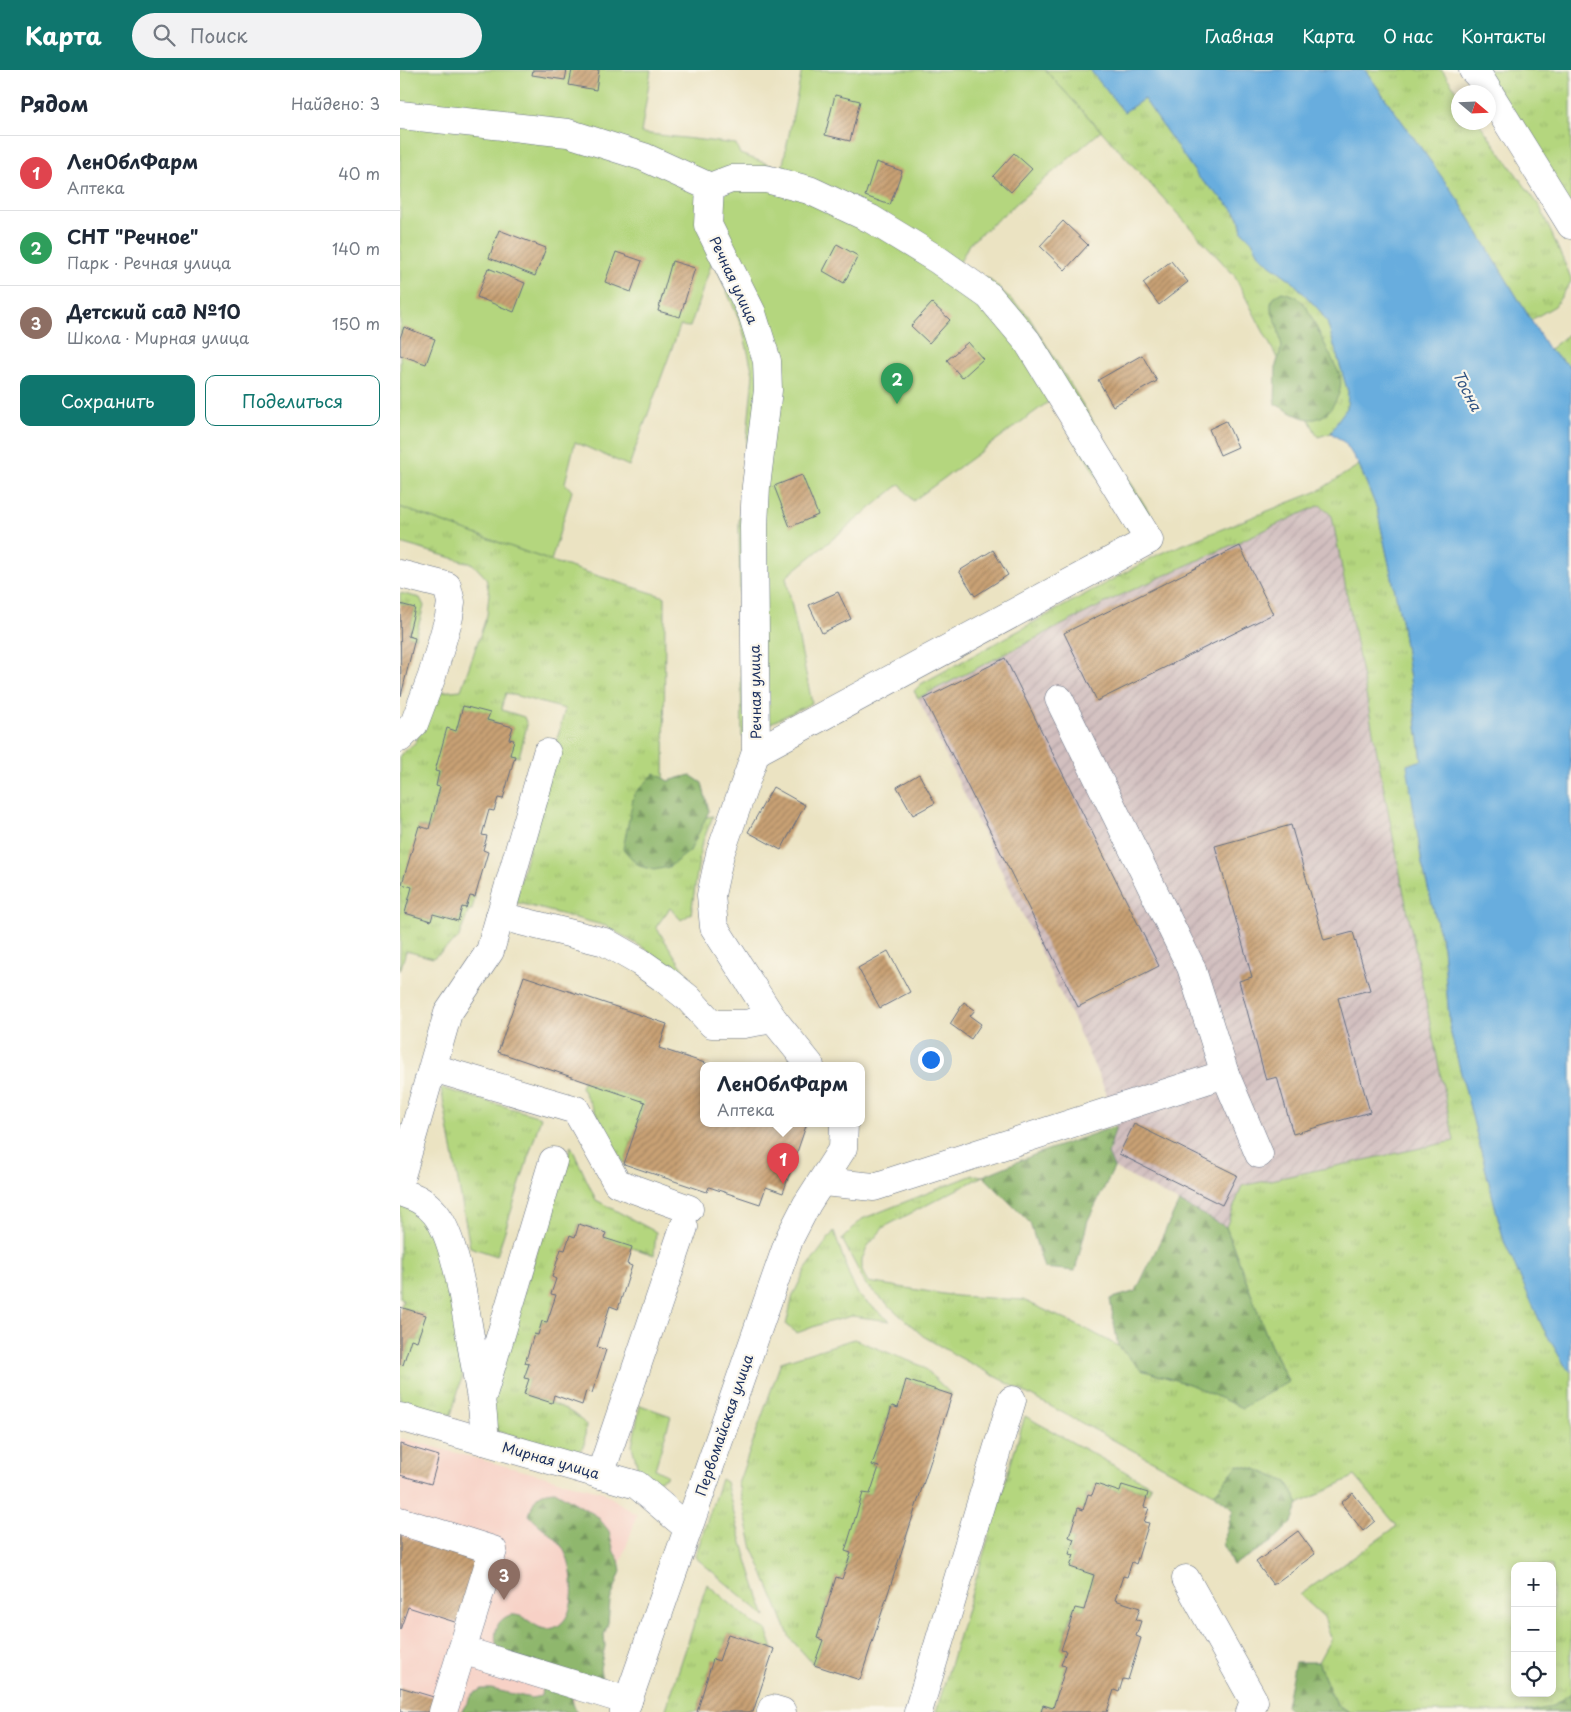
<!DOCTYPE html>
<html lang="ru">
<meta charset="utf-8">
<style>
body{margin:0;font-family:"Playpen Sans",sans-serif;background:#f2f2f3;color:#1f2937}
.controls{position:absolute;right:15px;bottom:15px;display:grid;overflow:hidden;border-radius:10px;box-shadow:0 2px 8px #0003}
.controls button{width:45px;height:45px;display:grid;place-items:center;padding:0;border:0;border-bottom:1px solid #e0e1e3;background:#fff;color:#1f2937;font:25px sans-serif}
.compass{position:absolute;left:1051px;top:15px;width:45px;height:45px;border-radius:50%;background:#fff;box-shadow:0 2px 8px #0003;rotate:109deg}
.you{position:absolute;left:530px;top:989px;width:18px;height:18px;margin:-12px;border:4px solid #fff;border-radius:50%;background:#1a73e8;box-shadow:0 0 0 8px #1a73e833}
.badge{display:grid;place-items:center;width:32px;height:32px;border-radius:50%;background:#0f766e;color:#fff;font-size:16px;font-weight:700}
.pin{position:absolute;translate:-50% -41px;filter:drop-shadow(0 1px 2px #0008)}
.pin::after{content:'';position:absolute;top:26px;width:18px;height:15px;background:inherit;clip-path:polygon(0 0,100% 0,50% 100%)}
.popup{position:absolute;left:300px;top:992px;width:165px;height:65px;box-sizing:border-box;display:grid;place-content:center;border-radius:10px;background:#fff;filter:drop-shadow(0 1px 4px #0005);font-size:16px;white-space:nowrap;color:#747a83}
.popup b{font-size:19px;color:#1f2937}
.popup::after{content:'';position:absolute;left:50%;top:100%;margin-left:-10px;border:10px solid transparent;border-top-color:#fff}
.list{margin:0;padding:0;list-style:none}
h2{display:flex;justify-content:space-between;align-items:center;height:65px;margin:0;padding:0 20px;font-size:21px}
h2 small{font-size:16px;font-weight:400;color:#747a83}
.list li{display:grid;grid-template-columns:32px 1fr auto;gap:15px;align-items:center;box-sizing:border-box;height:75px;padding:0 20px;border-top:1px solid #e0e1e3}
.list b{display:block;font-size:19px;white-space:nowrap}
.list p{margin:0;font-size:16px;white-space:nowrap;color:#747a83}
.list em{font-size:16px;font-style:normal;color:#747a83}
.actions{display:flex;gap:10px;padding:15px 20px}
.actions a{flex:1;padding:11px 0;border:1px solid #0f766e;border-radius:10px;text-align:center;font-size:18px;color:#0f766e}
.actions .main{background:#0f766e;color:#fff}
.icon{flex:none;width:28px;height:28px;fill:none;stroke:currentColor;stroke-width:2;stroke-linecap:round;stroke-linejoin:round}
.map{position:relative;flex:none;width:1171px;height:1642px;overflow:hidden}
header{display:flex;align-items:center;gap:30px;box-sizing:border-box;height:70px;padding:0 25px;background:#0f766e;color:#fff}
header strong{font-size:24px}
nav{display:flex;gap:28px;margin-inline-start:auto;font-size:18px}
.search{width:350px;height:45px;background:#f2f2f3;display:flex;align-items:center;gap:12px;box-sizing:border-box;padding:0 18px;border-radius:28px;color:#747a83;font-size:19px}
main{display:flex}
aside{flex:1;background:#fff}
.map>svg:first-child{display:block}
</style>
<header>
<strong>Карта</strong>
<div class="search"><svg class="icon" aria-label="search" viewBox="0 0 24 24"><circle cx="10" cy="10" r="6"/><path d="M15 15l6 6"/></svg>Поиск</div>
<nav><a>Главная</a><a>Карта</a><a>О нас</a><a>Контакты</a></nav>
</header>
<main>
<aside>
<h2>Рядом<small>Найдено: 3</small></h2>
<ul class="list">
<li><span class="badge" style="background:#e0444e">1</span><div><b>ЛенОблФарм</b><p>Аптека</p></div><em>40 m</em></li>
<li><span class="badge" style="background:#2e9e5b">2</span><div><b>СНТ &quot;Речное&quot;</b><p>Парк · Речная улица</p></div><em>140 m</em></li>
<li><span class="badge" style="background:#8d6e63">3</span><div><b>Детский сад №10</b><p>Школа · Мирная улица</p></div><em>150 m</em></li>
</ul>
<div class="actions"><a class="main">Сохранить</a><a>Поделиться</a></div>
</aside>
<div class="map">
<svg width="1171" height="1642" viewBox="0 0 1171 1642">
<defs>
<pattern id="industrial-furrows" width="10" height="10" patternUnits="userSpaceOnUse" patternTransform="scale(1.25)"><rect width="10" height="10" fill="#d2bfbf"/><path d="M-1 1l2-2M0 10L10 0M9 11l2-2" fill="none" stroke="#b4a4a7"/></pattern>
<pattern id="grass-tufts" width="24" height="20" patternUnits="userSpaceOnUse" patternTransform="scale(1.25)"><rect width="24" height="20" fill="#b4d67e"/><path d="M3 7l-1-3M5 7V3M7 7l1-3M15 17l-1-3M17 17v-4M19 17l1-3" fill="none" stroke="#9ab86f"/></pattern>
<pattern id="forest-firs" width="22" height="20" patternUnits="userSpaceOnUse" patternTransform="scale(1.25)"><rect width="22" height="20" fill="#8fb76d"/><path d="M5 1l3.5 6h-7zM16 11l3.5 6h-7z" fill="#74955d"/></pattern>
<pattern id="building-hatch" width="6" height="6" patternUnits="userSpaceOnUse" patternTransform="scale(1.25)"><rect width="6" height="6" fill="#c9a174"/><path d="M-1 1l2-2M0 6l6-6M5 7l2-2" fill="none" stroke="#a28462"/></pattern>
</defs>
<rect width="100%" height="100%" fill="#fbf7ec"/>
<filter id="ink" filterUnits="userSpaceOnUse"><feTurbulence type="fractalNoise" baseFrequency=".02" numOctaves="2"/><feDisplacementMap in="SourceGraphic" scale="10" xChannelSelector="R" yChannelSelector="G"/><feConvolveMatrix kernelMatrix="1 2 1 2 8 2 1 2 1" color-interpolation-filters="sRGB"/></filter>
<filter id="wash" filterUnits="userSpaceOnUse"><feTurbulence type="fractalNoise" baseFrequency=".0096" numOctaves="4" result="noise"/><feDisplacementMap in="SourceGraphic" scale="20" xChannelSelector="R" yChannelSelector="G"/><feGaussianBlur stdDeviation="1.12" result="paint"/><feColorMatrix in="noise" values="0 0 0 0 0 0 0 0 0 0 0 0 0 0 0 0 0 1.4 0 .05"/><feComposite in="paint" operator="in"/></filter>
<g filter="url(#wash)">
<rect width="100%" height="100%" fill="#ebe3c2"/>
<polygon fill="#f7d1c6" points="0,1368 203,1422 237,1445 170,1642 0,1642"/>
<polygon fill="url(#industrial-furrows)" points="920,435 932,446 1002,814 1054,1071 842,1116 826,1157 714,1098 708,1084 716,1056 708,1041 706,1022 672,947 518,628 717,527"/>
<g fill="url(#grass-tufts)" stroke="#68826e" fill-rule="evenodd">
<polygon points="645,0 690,0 724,42 744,29 799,108 830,136 839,148 842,161 852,171 859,184 869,194 891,210 919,240 927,252 948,322 947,338 938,350 931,363 918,367 834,205"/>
<polygon points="965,0 1042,0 1058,23 1058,52 1079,53 1140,137 1171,208 1171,212 1155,236 1131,250 1059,131"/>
<polygon points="1075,0 1171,0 1171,138"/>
<polygon points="1171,262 1171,297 1149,280"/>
<path d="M959,395L977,439L1001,549L1022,691L1008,695L1022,794L1043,877L1050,960L1104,1171L1143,1258L1164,1294L1171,1302V1642H950L936,1635L918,1592L931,1568L924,1547L900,1525L997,1456L955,1406L899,1434L887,1412L855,1399L838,1395L814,1424L557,1286L523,1266L466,1215L442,1169L462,1149L573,1105L583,1106L484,1157L468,1176L462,1189V1201L468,1212L556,1226L623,1230L690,1261L718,1276L742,1300L789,1314L888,1311L869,1272L826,1157L842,1116L1054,1071L1002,814L932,446L920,435L717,527L518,628L514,621L521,614L759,484L918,421ZM1115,1496H1152V1623H1115Z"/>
<polygon points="0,437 151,491 265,527 264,740 289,750 313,746 301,776 291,844 281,850 270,838 256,857 293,914 292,918 247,880 206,856 115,832 165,639 106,623 103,631 102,640 124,647 127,655 119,687 110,685 109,669 113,657 87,650 89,643 63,636 56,661 48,659 36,716 40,717 29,759 19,756 12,817 5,843 31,851 33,844 58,851 62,837 66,838 70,826 75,827 72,840 69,840 58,869 33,888 6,881 0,901 0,685 15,673 39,622 61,620 87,545 89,523 86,508 73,494 0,473"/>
<polygon points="0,523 20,528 24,536 15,568 8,566 15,538 0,534"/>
<polygon points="183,1011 245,1032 224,1094 181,1017"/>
<polygon points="41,1018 141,1047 97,1186 70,1177"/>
<path d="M171,1076L196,1130L256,1162L254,1185L204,1168L206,1162L179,1154L175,1167L170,1166L152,1207L156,1209V1225L147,1252L142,1251L125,1307L129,1309L124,1324C146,1331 171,1337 186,1355L184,1376L177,1384L97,1361L90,1340L94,1314Z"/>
<polygon points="0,1135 27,1146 49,1194 63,1304 51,1345 0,1331 0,1294 3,1295 11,1269 17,1271 25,1245 1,1237 3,1229 0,1228"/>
<polygon points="434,1161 450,1208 459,1226 490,1251 452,1246 421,1254 397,1263 386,1255 393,1225 406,1199"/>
<polygon points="454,1269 522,1296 552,1325 507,1310 498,1338 491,1336 472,1395 479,1397 470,1424 463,1423 445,1481 451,1483 442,1509 436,1507 417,1568 423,1570 414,1595 390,1568 353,1479 338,1414 381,1292"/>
<polygon points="240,1335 271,1346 255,1399 268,1406 260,1410 250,1411 239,1402 232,1376"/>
<polygon points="625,1346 751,1416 748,1423 723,1415 720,1422 696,1414 692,1425 687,1424 683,1440 678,1439 669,1467 674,1469 669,1484 674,1485 670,1497 694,1505 684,1540 674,1538 661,1579 666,1581 662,1595 666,1596 653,1638 643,1635 641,1642 536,1642"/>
<path d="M321,1409L326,1412C337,1458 350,1502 366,1547L295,1487Z"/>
<polygon points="307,1514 353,1553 366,1559 373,1579 328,1564 319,1591 313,1590 297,1642 265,1642"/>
</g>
<g fill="url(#forest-firs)" stroke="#557366">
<path d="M882,222L896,226L906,236L940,305C942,315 940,323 935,332C918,362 899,346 875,334L876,295L882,277L877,254L871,240V233L875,226Z"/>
<polygon points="255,703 268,711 290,705 302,713 309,741 290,781 269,797 254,800 239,796 223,779 234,724"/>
<polygon points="716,1056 708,1084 714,1098 688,1150 675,1201 644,1198 630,1153 583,1106 636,1084"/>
<polygon points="779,1132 826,1157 869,1272 888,1312 842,1338 789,1314 741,1300 718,1276 710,1229 736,1221"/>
<polygon points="838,1395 855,1399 887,1412 899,1434 892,1452 873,1471 833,1495 823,1474 833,1439 814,1424"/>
<path d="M155,1421L197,1446L209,1461L214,1482L219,1490L221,1501L210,1531L208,1553L204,1565L205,1576L200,1598L202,1610L172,1620C172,1628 172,1637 178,1642H61L73,1624L81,1619H91L131,1628L141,1626L142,1616C131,1607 108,1591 100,1582C94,1574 94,1561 99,1553C103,1548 109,1544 115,1545C128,1546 135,1560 149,1559C181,1555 175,1496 162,1477C154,1464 139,1457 129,1445C135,1429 135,1422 155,1421Z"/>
<polygon points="895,1592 918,1592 936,1635 950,1642 892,1642 886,1636"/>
<polygon points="1171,1623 1171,1642 1125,1642 1152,1637"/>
</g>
<polygon fill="#b4d67e" stroke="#68826e" points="0,0 251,0 241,63 336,74 340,84 382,99 402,0 645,0 701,61 569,174 558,196 589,209 627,244 752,447 729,460 651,330 513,431 500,414 386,507 412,633 342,667 339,453 353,304 342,257 313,189 290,257 280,256 229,396 175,372 165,413 172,421 151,491 0,437"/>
<polygon fill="#68adde" stroke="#426e9e" points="690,0 965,0 1059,131 1149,280 1171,297 1171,1302 1164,1294 1143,1258 1104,1171 1050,960 1043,877 1022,794 1007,695 1022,690 1001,549 977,439 959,395 945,373 931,363 938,350 947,338 948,322 927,252 919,240 891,210 869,194 859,184 852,171 842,161 839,147 830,136 799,108 744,29 724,42"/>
<g id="blocks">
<g fill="url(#building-hatch)">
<polygon points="133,0 167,0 165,10 132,5"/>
<polygon points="172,0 199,0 196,20 169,15"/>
<polygon points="435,25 460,31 450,71 425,65"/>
<polygon points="614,83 632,99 611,122 593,106"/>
<polygon points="476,92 502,101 490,135 465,126"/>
<polygon points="663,151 688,175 665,200 640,176"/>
<polygon points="99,160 146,178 135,206 89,188"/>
<polygon points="437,174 458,186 444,213 423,201"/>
<polygon points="216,182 242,191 231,222 205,212"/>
<polygon points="272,191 295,198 280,247 258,241"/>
<polygon points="771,191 788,212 759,235 743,213"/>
<polygon points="88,198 125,213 114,242 77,227"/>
<polygon points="532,233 550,250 529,273 511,256"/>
<polygon points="4,257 35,269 26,294 0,285 0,268"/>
<polygon points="568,272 583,289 562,308 547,290"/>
<polygon points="742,285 757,311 713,336 698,310"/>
<polygon points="826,351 838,377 820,385 809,359"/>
<polygon points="402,405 418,445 390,457 374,416"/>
<polygon points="840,476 873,544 697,631 664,563"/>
<polygon points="593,480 608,505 575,526 559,501"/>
<polygon points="438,522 451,549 422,563 409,535"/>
<polygon points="0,534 15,538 8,566 15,568 1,626"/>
<polygon points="605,588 759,896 678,937 524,629"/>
<polygon points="63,636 90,643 87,650 113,657 109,669 114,670 110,685 115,686 103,729 98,728 94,741 89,740 82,765 87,766 83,780 88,782 75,827 70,826 66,838 62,837 58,851 33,844 31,851 5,843 12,817 2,814 19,756 29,759 40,717 36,716 39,702 35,701 47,658 56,661"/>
<polygon points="519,704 535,733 513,745 497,717"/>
<polygon points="373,717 405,735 381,780 348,762"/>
<polygon points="891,755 924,870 953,862 970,920 938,928 970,1042 893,1064 877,1007 866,1010 839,911 852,907 815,776"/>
<polygon points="488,881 510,922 480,938 458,898"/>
<polygon points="124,906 267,954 259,978 311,995 304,995 304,1053 407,1053 383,1123 366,1117 360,1134 309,1117 307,1122 224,1094 245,1032 98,982"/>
<polygon points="564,932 575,940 570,946 581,954 571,969 550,954"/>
<polygon points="734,1054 837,1105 822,1135 719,1084"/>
<polygon points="179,1154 206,1163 204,1168 232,1177 227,1194 232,1196 218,1239 210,1236 197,1277 206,1280 192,1323 186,1321 182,1335 154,1325 152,1333 124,1324 129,1309 124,1308 129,1294 125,1293 134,1264 138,1265 142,1251 147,1252 156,1225 151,1224 156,1209 152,1207 161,1179 165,1180 170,1165 175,1167"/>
<polygon points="0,1237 26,1245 17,1271 11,1269 3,1295 0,1294"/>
<polygon points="506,1310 552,1325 460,1610 414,1595 423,1570 417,1568 436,1507 442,1509 451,1483 445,1481 463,1423 470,1424 479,1397 472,1395 492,1336 498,1338"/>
<polygon points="0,1374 39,1386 31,1414 0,1405"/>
<polygon points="696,1414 720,1422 722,1415 748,1423 744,1437 749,1438 744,1452 749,1453 736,1494 732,1492 727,1507 723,1506 715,1530 740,1538 736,1550 741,1551 736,1566 741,1568 728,1610 723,1609 719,1622 714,1620 707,1642 641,1642 643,1635 653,1638 666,1596 661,1595 666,1581 661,1580 675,1538 684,1540 694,1505 670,1497 674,1485 669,1484 674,1469 669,1467 678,1438 683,1440 688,1424 692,1425"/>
<polygon points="953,1423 975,1451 963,1461 941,1433"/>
<polygon points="898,1461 915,1484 873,1515 856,1492"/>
<polygon points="0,1465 81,1490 61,1554 8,1537 0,1560"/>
<polygon points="328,1564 374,1579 353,1642 297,1642 313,1589 319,1591"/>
<polygon points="0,1617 37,1628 33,1642 0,1642"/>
</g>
</g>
</g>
<g filter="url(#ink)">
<use href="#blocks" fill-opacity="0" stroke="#646e81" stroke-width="1"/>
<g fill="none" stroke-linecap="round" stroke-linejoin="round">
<defs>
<g id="minor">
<polyline points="1073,0 1078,5 1171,155"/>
<polyline points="0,45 168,63 244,87 310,117 308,155 352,243 367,291 368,320 356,416 354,456 356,682 320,784 311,825 314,857 373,949 410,995"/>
<polyline points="310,117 331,109 366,109 409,120 471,149 538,190 589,226 627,271 749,470 356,682"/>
<polyline points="0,504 47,516 51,532 49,547 32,606 14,654 0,668"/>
<polyline points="659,629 791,897 825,1004 859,1084"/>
<polyline points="100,846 205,872 240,892 263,908 288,928 312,954 344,954 373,949"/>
<polyline points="33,998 176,1040 217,1113 289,1139"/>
<polyline points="0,1110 48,943 90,881 147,683"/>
<polyline points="423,1112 474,1117 825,1004"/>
<path d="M0,1122C15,1127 25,1131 35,1143C56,1168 65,1239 71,1272C76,1305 85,1338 84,1371"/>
<polyline points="83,1324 153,1091"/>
<polyline points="0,1347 237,1415 288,1458"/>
<polyline points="200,1405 284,1157"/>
<polyline points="0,1451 93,1480 43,1642"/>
<polyline points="786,1509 854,1631 850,1642"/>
<polyline points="62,1580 228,1631"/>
<polyline points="224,1642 390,1167 407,1134 443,1078 444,1053"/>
<polyline points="371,1642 372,1639 382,1642"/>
<polyline points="518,1642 612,1330"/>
</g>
</defs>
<use href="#minor" stroke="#646e81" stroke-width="29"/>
<use href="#minor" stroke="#fff" stroke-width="28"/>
</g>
</g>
<g text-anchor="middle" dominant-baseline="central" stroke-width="4.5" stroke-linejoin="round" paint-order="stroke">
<g font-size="14" fill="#1b2f5e" stroke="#fbf7ec">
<text transform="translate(334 210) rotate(65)">Речная улица</text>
<text transform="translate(355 622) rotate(-91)">Речная улица</text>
<text transform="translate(324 1355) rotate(-71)">Первомайская улица</text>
<text transform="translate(151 1390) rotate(16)">Мирная улица</text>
</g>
<g font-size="15" font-style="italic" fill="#325584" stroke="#fbf7ec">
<text transform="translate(1068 320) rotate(62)">Тосна</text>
</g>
</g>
</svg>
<div class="controls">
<button>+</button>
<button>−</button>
<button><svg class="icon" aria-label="locate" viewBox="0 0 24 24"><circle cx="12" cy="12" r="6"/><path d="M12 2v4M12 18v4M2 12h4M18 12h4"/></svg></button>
</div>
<svg class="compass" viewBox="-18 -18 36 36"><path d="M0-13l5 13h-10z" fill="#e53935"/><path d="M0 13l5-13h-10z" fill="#747a83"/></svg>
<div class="you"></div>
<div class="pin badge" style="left:383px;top:1114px;background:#e0444e">1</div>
<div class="popup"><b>ЛенОблФарм</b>Аптека</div>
<div class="pin badge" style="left:497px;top:334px;background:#2e9e5b">2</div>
<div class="pin badge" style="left:104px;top:1530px;background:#8d6e63">3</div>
</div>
</main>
